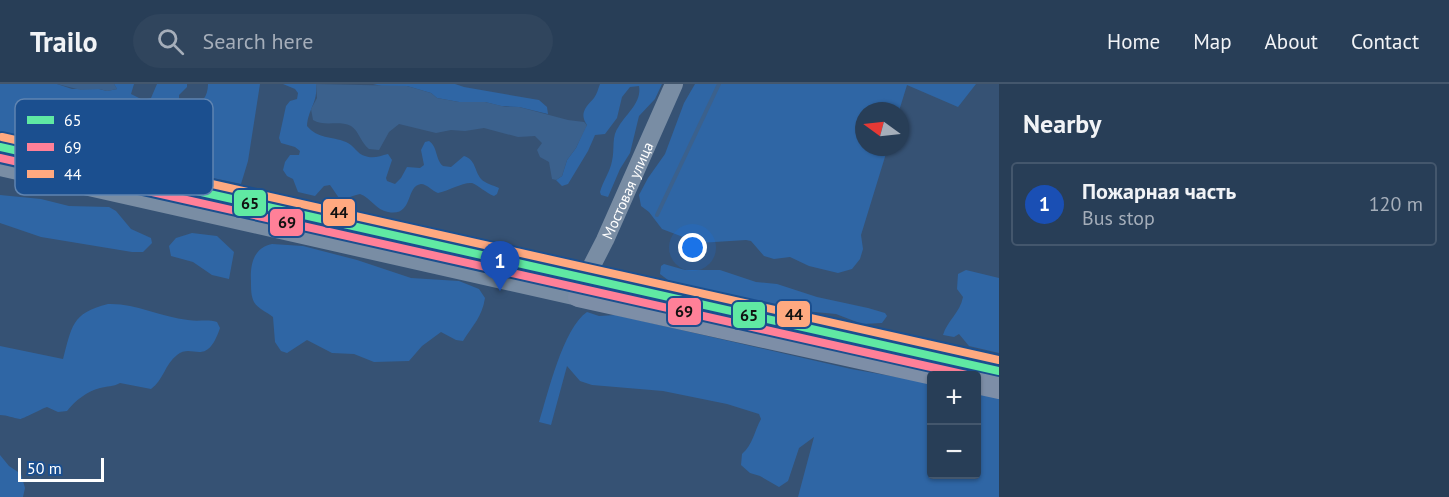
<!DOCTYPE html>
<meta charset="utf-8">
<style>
body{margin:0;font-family:"PT Sans",sans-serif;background:#30455d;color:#f1f3f6}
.controls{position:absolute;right:18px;bottom:18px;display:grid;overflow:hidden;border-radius:6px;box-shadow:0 2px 4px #0004}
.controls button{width:54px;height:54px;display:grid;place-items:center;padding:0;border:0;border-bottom:2px solid #44576d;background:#283e57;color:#f1f3f6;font:30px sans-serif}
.compass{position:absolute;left:855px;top:18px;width:54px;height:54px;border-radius:50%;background:#283e57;box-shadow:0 2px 4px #0004;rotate:285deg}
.scale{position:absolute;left:18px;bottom:15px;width:86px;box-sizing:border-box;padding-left:6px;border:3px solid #fff;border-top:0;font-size:16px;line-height:21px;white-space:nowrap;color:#fff;-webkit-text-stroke:4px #1b4f8f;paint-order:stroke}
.you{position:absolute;left:693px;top:164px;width:21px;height:21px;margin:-15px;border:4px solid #fff;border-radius:50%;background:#1a73e8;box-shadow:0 0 0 9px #1a73e833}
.badge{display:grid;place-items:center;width:39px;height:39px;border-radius:50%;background:#8c9099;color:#fff;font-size:20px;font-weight:700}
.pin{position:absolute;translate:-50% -50px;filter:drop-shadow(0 2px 3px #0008)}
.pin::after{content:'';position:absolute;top:32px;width:21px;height:18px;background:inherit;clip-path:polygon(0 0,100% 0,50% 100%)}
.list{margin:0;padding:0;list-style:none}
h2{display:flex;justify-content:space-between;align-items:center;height:78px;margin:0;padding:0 24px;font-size:26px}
h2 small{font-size:20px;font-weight:400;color:#a5aeba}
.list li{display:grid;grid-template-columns:39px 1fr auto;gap:18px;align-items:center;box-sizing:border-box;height:84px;margin:0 12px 12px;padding:0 12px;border:2px solid #44576d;border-radius:6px}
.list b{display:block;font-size:22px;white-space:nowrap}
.list p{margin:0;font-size:20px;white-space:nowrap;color:#a5aeba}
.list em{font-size:20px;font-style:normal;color:#a5aeba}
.icon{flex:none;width:33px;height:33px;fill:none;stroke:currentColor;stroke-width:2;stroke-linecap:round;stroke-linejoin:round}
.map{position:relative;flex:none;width:999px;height:413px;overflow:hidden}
header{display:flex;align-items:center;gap:36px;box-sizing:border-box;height:84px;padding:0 30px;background:#283e57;border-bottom:2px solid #44576d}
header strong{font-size:28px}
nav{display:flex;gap:33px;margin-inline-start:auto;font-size:21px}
.search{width:420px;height:54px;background:#30455d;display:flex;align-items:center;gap:15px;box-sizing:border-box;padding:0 21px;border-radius:33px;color:#a5aeba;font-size:22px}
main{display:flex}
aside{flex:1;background:#283e57}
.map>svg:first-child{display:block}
</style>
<header>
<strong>Trailo</strong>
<div class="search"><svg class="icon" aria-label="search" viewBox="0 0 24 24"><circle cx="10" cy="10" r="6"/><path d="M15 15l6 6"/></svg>Search here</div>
<nav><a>Home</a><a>Map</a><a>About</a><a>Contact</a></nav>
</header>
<main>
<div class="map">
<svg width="999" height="413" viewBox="0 0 999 413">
<rect width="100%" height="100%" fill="#365274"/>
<g fill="#2f66a5">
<path d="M0,0H57L72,5H99L107,7L117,5L114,0H134L131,10L143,16L151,14L157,0H187V3L179,11V15L190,23C202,21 208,12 208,0H260L248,77L241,100L0,48Z"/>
<path d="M283,0H316C318,19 308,25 307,42C318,55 331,52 346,58C354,61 357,70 365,72C373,75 380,72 388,70L392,76L386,94L387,97L395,100L401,94L407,83L420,84L424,81L421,66L425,58L429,57C438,63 435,75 443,82L451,83L464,72C476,76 474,86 481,95C486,100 493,101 499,104L497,110L494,112C486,109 478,101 472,99C463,98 448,107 438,109C432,107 427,100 421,100C405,102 414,133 388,128C376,126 371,114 360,110C336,116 345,122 330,101L324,102L315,112L298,108L293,95L287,92L283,86L285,78L290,71H299L300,67L295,63L281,59L279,54L286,22L290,17L297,15L298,9L295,5Z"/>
<polygon points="373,0 455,0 464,3 539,16 547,23 548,30 519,23 501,22 485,18 459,18 437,14 431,9 407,2 386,3"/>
<path d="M600,0H662L655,15L639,32L630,69L620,85L608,113L601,111L600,108C603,97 610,88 612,77C615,65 611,52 619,42C627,29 642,18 639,2L630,3L622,13L617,34L605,50L595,51L588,67L568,100L562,102L556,96L562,92L567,76L576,64L585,44L587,41C579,29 586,23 594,14C597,10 598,5 600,0Z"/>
<polygon points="695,0 976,0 958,23 907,1 899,27 864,27 864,63 888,63 861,151 863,165 860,175 852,185 838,189 809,182 790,173 774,175 764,172 751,157 746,156 699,159 662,145 649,128 641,122 639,111 648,94 665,70 684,19"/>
<polygon points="0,69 151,103 151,110 0,76"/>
<polygon points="0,111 41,115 69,122 109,123 116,127 131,145 151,154 152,159 143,168 132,168 41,153 0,139"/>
<polygon points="189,112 244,123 242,131 187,117"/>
<polygon points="259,126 565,194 563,201 258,133"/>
<polygon points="192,149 217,152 234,168 229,195 212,191 193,178 171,172 169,162 176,154"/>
<path d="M272,160L303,162L357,176L411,194L459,197L479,205L485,214C482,233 473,241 463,257L456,256L441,248L422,262L409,277L374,278L354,270L332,269L307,256L287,269L281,267L275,258L273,233C267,228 258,225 254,218C251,212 251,205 251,198C250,181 253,164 272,160Z"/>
<polygon points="664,180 685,186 720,186 756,198 777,200 817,213 868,224 885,229 887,232 882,239 862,240 836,230 804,227 779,221 746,219 668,196 660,190 661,182"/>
<path d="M966,186L999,194V269L969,262L959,250L954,253L943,251C947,237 960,229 963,213L957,205L958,190Z"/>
<path d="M108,220C135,219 161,233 188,236C198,238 208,235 217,238L220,244C206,285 193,258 177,271C165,280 163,297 151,305L120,299C113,303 107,302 100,304C87,307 75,317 67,327L58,328L47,323C41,325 23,335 20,335C13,334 7,331 0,331V262L63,275C72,243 71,229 108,220Z"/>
<path d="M587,228L599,232L616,231L851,285L931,299L932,390H976L977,310L999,313V413H798L814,353L799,364L788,397L779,403L760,392L750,389L741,381L742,370C753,360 754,348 761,335L759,330L727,320L663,307L592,301L580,297L567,282L551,341L539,338C548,310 563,244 587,228Z"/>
<polygon points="0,371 9,382 21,390 25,404 23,413 0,413"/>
</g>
<g fill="#3b618d">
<polygon points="57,0 114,0 117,5 107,7 99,5 81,6"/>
<path d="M316,0L407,2L431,9L437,14L459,18H485L506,23H519L568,36L584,38L587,41L576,64L567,76L562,92L556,96L552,95L549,78L540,73L537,66L542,59L535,52L518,53L484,44L465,47L451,46L436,49L399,40L389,48L379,66L369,65C361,59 359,47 351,42C339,36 324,43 313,36L311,25L317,14Z"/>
</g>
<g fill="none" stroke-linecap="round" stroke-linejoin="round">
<polyline stroke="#3b618d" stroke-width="4" points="657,131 719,0"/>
<g stroke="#798da4" stroke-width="18">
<path id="s1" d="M0,63L250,118L585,195L605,156L674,0"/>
<polyline points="0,83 578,213"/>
</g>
<g stroke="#7d8ea7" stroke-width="20">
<polyline points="937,292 578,213 585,195 999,287"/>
<polyline points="976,300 999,305"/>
</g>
<defs>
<polyline id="bus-1" points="0,63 999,287"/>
<polyline id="bus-2" points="0,74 971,292"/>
<polyline id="bus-3" points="2,53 999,276"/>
</defs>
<use href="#bus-1" stroke="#1b4f8f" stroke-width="12"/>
<use href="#bus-2" stroke="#1b4f8f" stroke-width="12"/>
<use href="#bus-3" stroke="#1b4f8f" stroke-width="12"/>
<use href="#bus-1" stroke="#60e9a3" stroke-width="8"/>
<use href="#bus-2" stroke="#ff8098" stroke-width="8"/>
<use href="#bus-3" stroke="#ffa980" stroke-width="8"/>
</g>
<g text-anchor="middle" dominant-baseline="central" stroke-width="4.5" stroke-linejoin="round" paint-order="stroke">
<g font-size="15" fill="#fff" stroke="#1b4f8f">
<text stroke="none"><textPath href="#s1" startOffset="698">Мостовая улица</textPath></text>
</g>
</g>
<rect x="15" y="15" width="198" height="96" rx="9" fill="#1b4f8f" stroke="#5f84b1" stroke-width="1.5"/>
<rect x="27" y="32" width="27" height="8" fill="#60e9a3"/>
<rect x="27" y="59" width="27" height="8" fill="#ff8098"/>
<rect x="27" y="86" width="27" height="8" fill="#ffa980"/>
<g font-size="16" fill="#fff">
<text x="64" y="42">65</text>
<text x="64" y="69">69</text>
<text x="64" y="96">44</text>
</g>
<g stroke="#1b4f8f" stroke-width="2">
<rect x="233" y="105" width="34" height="28" rx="6" fill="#60e9a3"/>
<rect x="322" y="114" width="34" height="29" rx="6" fill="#ffa980"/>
<rect x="269" y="124" width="35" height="29" rx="6" fill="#ff8098"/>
<rect x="667" y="213" width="35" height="29" rx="6" fill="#ff8098"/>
<rect x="776" y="216" width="35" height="28" rx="6" fill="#ffa980"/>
<rect x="732" y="217" width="34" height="28" rx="6" fill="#60e9a3"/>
</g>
<g font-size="16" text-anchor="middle" font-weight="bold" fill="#111">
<text x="250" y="125">65</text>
<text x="339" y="134">44</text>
<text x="287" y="144">69</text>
<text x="684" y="233">69</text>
<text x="794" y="236">44</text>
<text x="749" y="237">65</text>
</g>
</svg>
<div class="controls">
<button>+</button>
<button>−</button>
</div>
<svg class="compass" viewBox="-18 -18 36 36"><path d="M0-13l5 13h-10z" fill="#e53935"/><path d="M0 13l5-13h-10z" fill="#a5aeba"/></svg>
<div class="scale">50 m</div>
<div class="you"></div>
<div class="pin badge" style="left:500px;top:207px;background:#1a4fb4">1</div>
</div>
<aside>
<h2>Nearby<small></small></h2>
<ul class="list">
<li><span class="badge" style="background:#1a4fb4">1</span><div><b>Пожарная часть</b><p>Bus stop</p></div><em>120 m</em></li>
</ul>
</aside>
</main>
